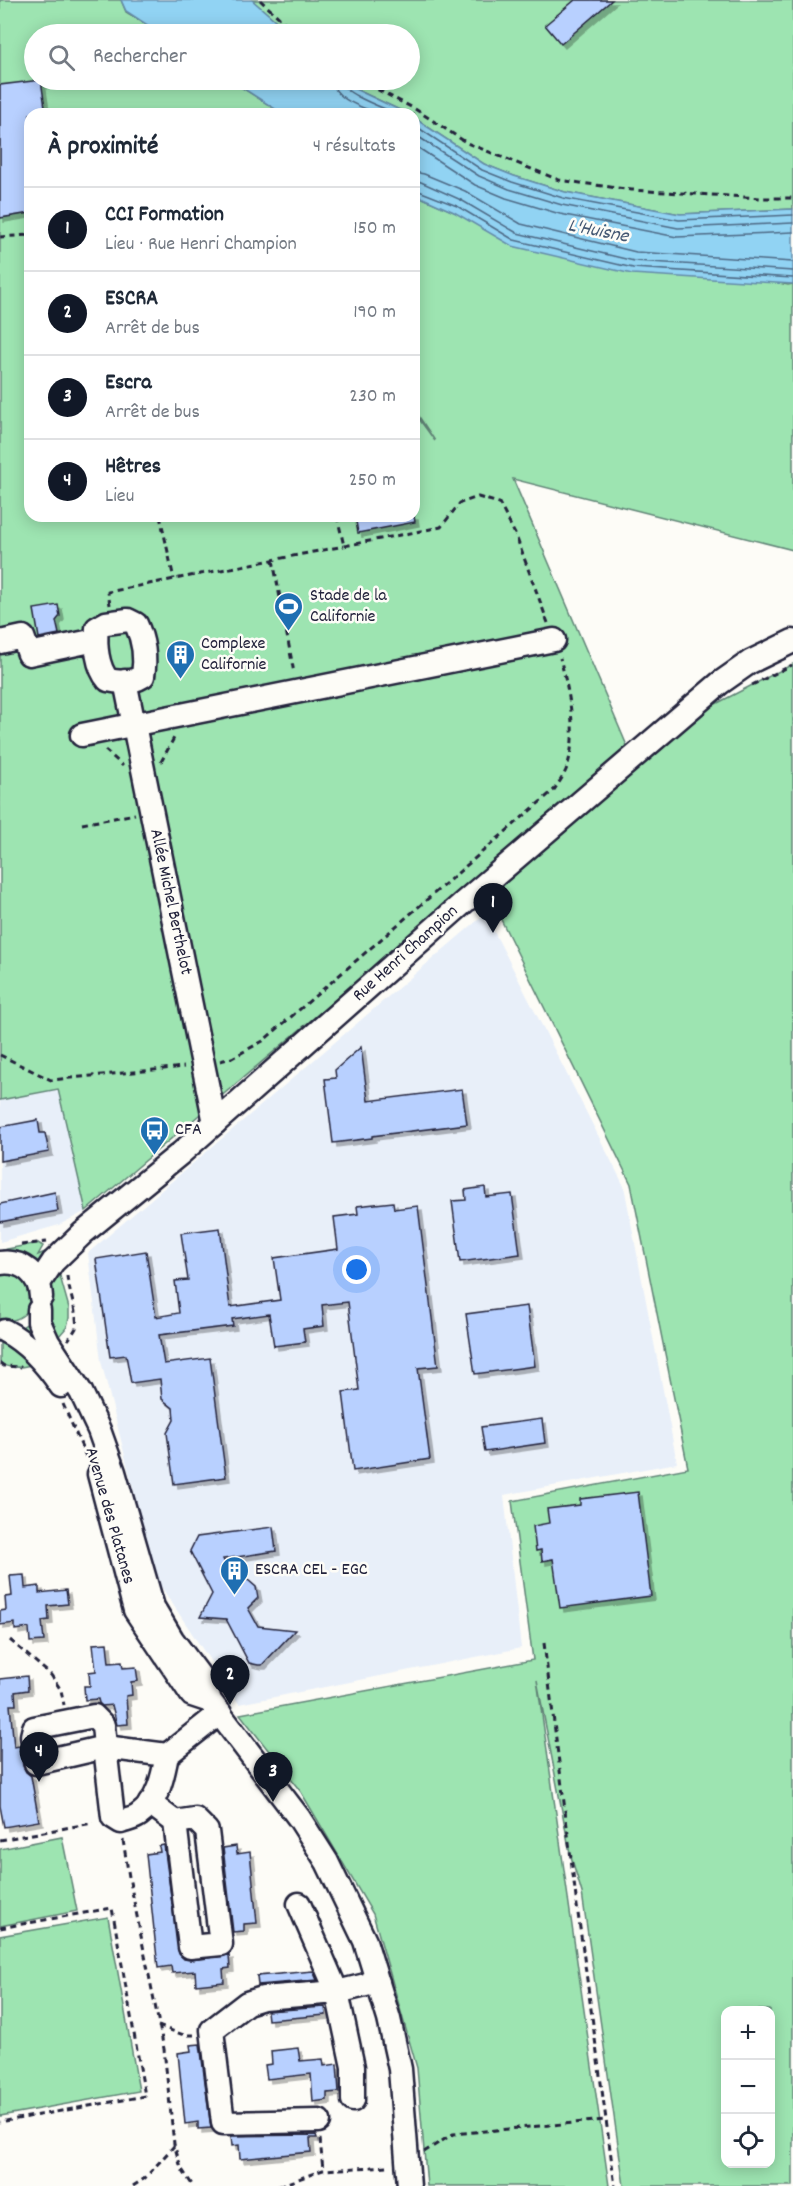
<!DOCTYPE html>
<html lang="fr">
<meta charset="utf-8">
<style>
body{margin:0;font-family:Dekko,sans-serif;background:#f2f2f3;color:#1f2937}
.controls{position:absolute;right:18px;bottom:18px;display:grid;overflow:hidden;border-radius:12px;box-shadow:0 3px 15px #0003}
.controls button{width:54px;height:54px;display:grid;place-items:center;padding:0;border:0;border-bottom:2px solid #e0e1e3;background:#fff;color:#1f2937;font:30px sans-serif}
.you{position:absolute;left:357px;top:1270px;width:21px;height:21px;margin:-15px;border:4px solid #fff;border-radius:50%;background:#1a73e8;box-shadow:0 0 0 9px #1a73e833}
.badge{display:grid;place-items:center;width:39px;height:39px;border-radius:50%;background:#111827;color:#fff;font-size:20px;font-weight:700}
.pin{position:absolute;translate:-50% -50px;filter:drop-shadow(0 2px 3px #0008)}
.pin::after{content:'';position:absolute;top:32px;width:21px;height:18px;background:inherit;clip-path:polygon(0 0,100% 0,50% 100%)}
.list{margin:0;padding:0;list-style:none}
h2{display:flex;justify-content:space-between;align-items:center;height:78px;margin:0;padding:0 24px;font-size:26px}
h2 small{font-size:20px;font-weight:400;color:#747a83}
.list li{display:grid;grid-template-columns:39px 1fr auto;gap:18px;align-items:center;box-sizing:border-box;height:84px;padding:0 24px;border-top:2px solid #e0e1e3}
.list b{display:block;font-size:22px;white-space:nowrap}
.list p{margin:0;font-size:20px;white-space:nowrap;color:#747a83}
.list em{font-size:20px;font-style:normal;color:#747a83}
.icon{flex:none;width:33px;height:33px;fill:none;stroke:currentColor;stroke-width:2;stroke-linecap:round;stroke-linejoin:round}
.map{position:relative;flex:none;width:793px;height:2186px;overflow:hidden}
.search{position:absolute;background:#fff;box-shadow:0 3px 15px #0003;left:24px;top:24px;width:396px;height:66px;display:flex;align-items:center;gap:15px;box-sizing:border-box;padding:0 21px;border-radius:33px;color:#747a83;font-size:22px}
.panel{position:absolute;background:#fff;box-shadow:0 3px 15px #0003;left:24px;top:108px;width:396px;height:414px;border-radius:18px}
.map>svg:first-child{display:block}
</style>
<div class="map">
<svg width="793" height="2186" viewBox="0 0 793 2186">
<defs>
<filter id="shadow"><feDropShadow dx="4" dy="4" stdDeviation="0" flood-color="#0004"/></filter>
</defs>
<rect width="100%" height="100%" fill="#fdfcf7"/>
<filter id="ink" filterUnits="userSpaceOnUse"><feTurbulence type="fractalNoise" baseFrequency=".0167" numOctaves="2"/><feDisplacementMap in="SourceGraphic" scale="12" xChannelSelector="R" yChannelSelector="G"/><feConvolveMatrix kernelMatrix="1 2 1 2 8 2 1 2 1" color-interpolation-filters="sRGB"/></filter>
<g filter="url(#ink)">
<g fill="#e8eff9">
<polygon points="485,914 624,1186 677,1463 504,1495 521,1648 239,1704 156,1579 101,1361 88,1253"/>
<polygon points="58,1089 86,1211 59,1225 0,1242 0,1100"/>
</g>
<g fill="#9de4b1" stroke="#608376" stroke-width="1.5" fill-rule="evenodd">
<polygon points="0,0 121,0 126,12 161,34 34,34 34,80 230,80 283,114 30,114 30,516 414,516 414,412 435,441 414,409 414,194 454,212 788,285 793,284 793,550 513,479 628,748 482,875 86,1211 58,1089 0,1100"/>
<polygon points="252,0 793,0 793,209 680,214 565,192 514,176 484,164 414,118 414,114 408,114 353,88 343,80 410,80 410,34 291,34"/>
<path d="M793,664V2186H624L582,1893L570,1853L537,1680L609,2186H427L417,2068L373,1914L301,1792L240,1714L533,1660L512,1501L688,1468L631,1184L484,885L708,708ZM726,2010H770V2164H726Z"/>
<path d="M38,1243L43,1246L38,1255L45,1252L58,1269L69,1308V1318L67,1327L59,1336L32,1351L34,1364C24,1367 9,1370 0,1363V1330C21,1330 27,1327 39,1310L16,1253L2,1250Z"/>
<path d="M0,1273L19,1275C22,1278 26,1281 29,1285C41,1305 21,1324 0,1321Z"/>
<polygon points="62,1837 77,1911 0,1926 0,1849"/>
<polygon points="108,1917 139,2091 0,2116 0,1936"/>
</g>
<g fill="#91d3f3" stroke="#658ca9" stroke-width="1.5">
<polygon points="121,0 252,0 291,34 161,34 126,11"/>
<polygon points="230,80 343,80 353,88 408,114 283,114"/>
<polygon points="414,118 484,164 514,176 565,192 680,214 793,209 793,284 632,274 512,246 454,212 414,194"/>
</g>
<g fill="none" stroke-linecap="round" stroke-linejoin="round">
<g stroke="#4e6985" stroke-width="1.5">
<path d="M332,80C334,100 363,107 379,114"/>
<path d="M340,80C342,94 384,108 397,114"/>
<polyline points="414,125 482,170 512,182 563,198 679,220 793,215"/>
<polyline points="414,134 479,176 509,189 562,205 678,228 793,223"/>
<polyline points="414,145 475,185 506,198 560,214 677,237 793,232"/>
<polyline points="414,172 424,174 465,191 521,224 636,252 793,262"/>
<polyline points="414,181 421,182 461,200 517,233 634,261 793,271"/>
<polyline points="414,189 457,206 514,240 633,268 793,278"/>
</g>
</g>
<g fill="#b8d0ff" stroke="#22223b" stroke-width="1.5" filter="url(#shadow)">
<polygon points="575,0 612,0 561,44 545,25"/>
<polygon points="41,80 46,114 30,114 30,213 0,218 0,85"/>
<polygon points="355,516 414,516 415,522 358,533"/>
<polygon points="58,605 60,616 56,621 59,634 39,638 34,609"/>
<polygon points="361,1047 368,1101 462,1089 467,1124 372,1136 372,1138 333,1143 325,1079 336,1078 335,1070"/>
<polygon points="38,1120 40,1133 45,1133 49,1152 0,1161 0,1127"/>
<polygon points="485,1187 486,1197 512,1194 520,1254 460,1262 452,1201 466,1200 465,1190"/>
<polygon points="55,1192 58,1211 0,1222 0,1204"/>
<polygon points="393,1202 394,1209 418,1206 438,1366 418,1368 430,1459 353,1471 343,1392 359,1390 348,1302 322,1305 324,1326 303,1329 305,1342 274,1346 269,1314 232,1319 233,1326 159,1335 164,1364 210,1358 226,1477 174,1484 167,1433 174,1420 173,1408 162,1399 160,1379 131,1383 126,1355 110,1357 96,1259 146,1251 156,1317 179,1313 175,1281 188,1280 181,1233 220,1228 230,1307 280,1300 274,1258 338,1249 334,1217 358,1214 357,1206"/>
<polygon points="527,1306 535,1366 475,1374 466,1314"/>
<polygon points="542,1419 545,1443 485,1452 481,1427"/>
<polygon points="638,1492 651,1596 560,1608 553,1559 542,1561 541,1550 536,1551 533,1526 549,1523 547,1509 580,1505 580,1499"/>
<polygon points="273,1527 276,1551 223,1559 235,1582 248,1580 256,1587 258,1598 248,1608 258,1626 295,1630 262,1665 258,1665 249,1663 226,1619 200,1617 212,1594 190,1551 197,1537"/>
<polygon points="24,1575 25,1588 39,1586 39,1593 66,1590 68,1604 48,1606 49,1620 42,1621 44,1641 30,1642 29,1628 15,1630 15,1623 0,1625 0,1611 6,1610 5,1597 12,1596 10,1576"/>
<polygon points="107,1643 109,1663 122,1662 123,1668 136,1667 138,1681 131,1682 132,1695 126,1696 128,1724 117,1725 112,1705 102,1706 99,1703 98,1699 85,1700 84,1686 90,1686 89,1672 96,1671 93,1644"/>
<polygon points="27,1676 28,1690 15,1692 16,1705 10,1705 14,1747 20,1746 23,1766 26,1772 31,1776 39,1821 4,1827 0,1806 0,1679"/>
<polygon points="164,1845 179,1954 184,1959 191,1960 229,1955 230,1968 223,1969 224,1982 196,1985 195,1971 172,1973 171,1966 158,1968 146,1854 160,1852 159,1846"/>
<polygon points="236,1846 237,1854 250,1852 257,1923 244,1924 244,1931 233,1932 223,1848"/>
<polygon points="313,1971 317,1980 258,1985 257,1976"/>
<polygon points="325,2007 326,2015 268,2020 267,2011"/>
<polygon points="200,2044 211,2128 198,2129 198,2122 185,2124 178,2053 191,2051 190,2045"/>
<polygon points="298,2048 300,2061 323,2059 324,2066 337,2064 339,2092 327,2093 327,2100 313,2102 311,2074 267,2079 265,2065 272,2064 271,2051"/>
<polygon points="316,2135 317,2138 310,2138 311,2152 240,2159 239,2145 232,2146 231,2136"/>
</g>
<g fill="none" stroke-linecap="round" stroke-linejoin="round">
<defs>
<g id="minor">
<path d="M128,620L136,624C144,641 146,658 143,676C132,683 121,683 108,680C97,667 95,645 97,628L106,623Z"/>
<polyline points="0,642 23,637 29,654 96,640"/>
<polyline points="125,681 215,1123"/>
<polyline points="82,735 554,640"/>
<path d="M0,1263C22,1260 40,1274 41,1297"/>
<polyline points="39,1283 53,1262 83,1233 181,1153 463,903 720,683 750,662 793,641"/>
<polyline points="39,1310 39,1322 48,1342 81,1392 99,1430 114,1472 153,1607 172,1639 205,1683 210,1701 299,1818 327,1862 365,1941 389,2019 400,2069 409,2186"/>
<path d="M5,1331C28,1343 47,1365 61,1386"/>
<polyline points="99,1474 135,1610 192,1695 210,1701"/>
<polygon points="94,1716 103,1725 105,1747 36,1763 32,1736 34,1728"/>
<path d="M167,1755L105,1747L113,1817L121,1822C126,1820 134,1819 139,1815C158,1802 163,1776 167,1755L220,1713"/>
<polyline points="150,1803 175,1822 190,1947 221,1944 207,1831 195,1819 175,1822"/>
<polyline points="299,1904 337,1992 353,2067 353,2100"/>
<polyline points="319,2121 223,2123 212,2030 247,2003 263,1998 337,1992 378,1982"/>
</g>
</defs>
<use href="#minor" stroke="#22223b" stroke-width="27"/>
<g stroke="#22223b" stroke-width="3" stroke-dasharray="6 4.5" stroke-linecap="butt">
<polyline points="260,0 297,34"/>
<polyline points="359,80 415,109 467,143 559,180 632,190 761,198 793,198"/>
<polyline points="0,237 30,235"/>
<polyline points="160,516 174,579"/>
<polyline points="337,516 344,546 441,527 460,503 478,497 499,503 516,536 548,623"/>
<polyline points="273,560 294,673"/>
<polyline points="110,605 108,592 344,546"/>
<polyline points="752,685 792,665"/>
<polyline points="105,750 123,766"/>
<polyline points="161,762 175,736"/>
<polyline points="82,824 135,814"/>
<polyline points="0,1055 51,1080 184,1067"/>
<path d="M220,1061L232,1058L263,1041L554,790C558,784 563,777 566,770C579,735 569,692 560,658"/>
<polyline points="21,1245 47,1242"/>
<path d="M67,1276C68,1288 79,1319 76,1328C74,1332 70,1337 68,1340"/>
<polyline points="0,1363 4,1366 21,1367"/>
<polyline points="63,1404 88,1461"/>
<polyline points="10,1640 51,1675 61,1690 64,1705"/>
<polyline points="544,1643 577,1906 615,2186"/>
<polyline points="0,1840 93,1823"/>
<polyline points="123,1840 129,1877 164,2049 174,2144 181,2168 193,2186"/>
<polyline points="0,1928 112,1908 145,2096 0,2122"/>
<polyline points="158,2026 184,2035 194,2035"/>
<polyline points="320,2139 323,2170"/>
<polyline points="424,2152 453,2134 606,2120"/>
<polyline points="133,2186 145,2178 174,2146"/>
<polyline points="279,2186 323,2170 389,2166"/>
</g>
<use href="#minor" stroke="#fdfcf7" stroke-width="22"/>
</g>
</g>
<defs>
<symbol id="stadium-pin" viewBox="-11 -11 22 30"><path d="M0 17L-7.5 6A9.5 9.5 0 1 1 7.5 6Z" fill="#1f6fb2" stroke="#fdfcf7"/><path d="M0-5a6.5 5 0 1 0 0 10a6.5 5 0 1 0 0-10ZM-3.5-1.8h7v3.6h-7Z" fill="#fff"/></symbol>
<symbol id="building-pin" viewBox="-11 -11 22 30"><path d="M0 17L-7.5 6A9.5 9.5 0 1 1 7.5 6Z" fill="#1f6fb2" stroke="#fdfcf7"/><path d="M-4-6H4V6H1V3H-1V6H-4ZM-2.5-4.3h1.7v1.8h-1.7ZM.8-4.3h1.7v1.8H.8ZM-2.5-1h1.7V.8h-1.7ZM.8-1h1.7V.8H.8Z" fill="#fff"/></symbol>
<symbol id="bus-pin" viewBox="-11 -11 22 30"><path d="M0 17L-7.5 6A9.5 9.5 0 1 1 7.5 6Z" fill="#1f6fb2" stroke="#fdfcf7"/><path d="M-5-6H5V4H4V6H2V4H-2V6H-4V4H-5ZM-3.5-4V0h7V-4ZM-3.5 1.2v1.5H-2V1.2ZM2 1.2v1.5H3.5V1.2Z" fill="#fff"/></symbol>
</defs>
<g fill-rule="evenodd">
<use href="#stadium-pin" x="272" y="590" width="33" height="45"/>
<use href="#building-pin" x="164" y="638" width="33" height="45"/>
<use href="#bus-pin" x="138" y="1114" width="33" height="45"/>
<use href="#building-pin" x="218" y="1554" width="33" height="45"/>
</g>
<g text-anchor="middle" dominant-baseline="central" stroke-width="5" stroke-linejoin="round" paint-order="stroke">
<g font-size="18" fill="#22223b" stroke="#fdfcf7" text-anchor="start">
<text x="310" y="596">Stade de la<tspan x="310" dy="21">Californie</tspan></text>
<text x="201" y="644">Complexe<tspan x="201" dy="21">Californie</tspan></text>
<text x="175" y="1130">CFA</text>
<text x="255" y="1570">ESCRA CEL - EGC</text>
</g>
<g font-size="18" fill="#22223b" stroke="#fdfcf7">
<text transform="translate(170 902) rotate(78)">Allée Michel Berthelot</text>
<text transform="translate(406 954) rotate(-42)">Rue Henri Champion</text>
<text transform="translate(109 1516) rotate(74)">Avenue des Platanes</text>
</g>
<g font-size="20" font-style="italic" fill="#435772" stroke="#fdfcf7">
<text transform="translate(598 232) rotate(11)">L'Huisne</text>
</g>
</g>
</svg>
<div class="controls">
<button>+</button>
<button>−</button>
<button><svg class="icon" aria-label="locate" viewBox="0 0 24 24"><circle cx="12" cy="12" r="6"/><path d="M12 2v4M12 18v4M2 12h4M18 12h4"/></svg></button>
</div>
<div class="you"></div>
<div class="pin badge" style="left:493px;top:933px">1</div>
<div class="pin badge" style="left:230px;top:1705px">2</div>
<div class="pin badge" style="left:273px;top:1802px">3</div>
<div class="pin badge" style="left:39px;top:1782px">4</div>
<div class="search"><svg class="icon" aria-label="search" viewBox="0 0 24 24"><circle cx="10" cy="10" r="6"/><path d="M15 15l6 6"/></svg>Rechercher</div>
<section class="panel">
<h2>À proximité<small>4 résultats</small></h2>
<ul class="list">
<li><span class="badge">1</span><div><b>CCI Formation</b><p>Lieu · Rue Henri Champion</p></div><em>150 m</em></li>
<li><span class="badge">2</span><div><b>ESCRA</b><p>Arrêt de bus</p></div><em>190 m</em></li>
<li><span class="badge">3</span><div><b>Escra</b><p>Arrêt de bus</p></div><em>230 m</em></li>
<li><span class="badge">4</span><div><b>Hêtres</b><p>Lieu</p></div><em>250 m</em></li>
</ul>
</section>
</div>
